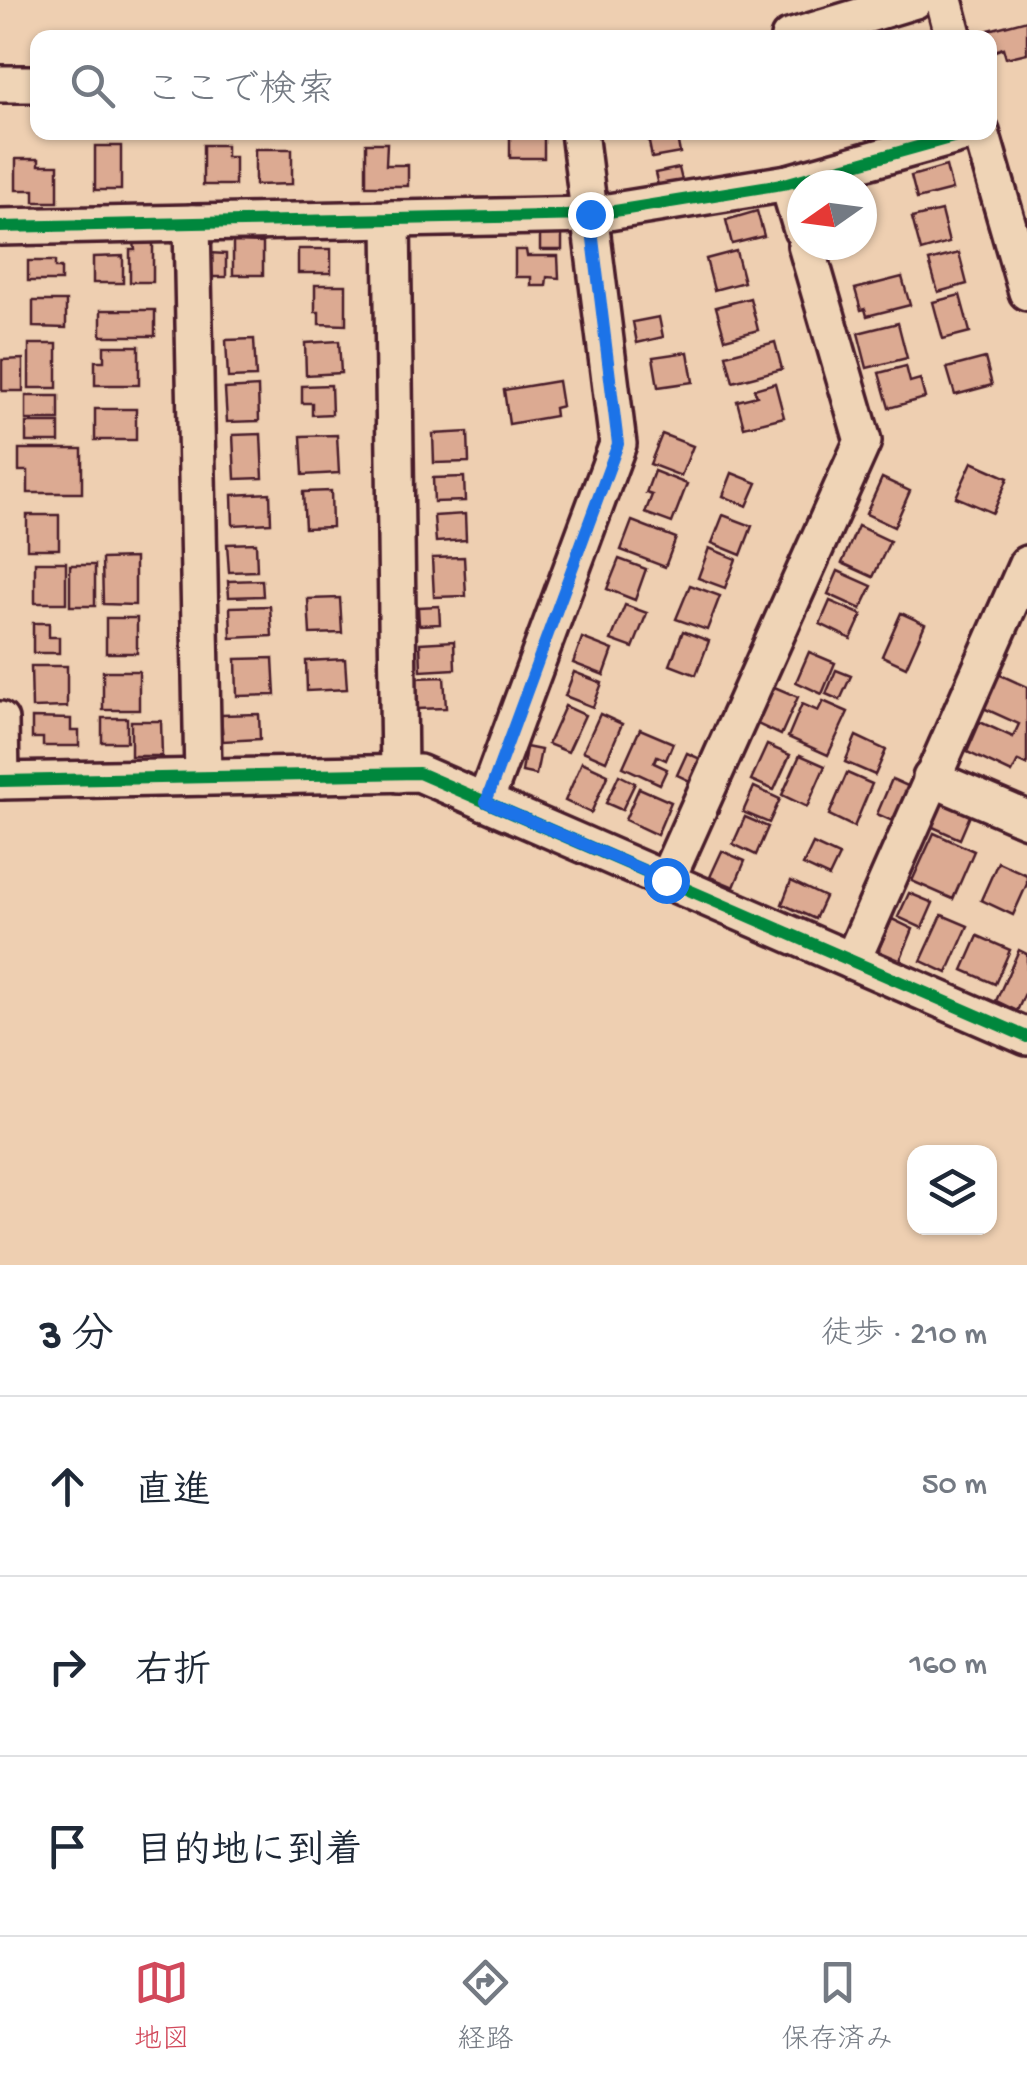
<!DOCTYPE html>
<html lang="ja">
<meta charset="utf-8">
<style>
body{margin:0;font-family:"Gochi Hand","Klee One",sans-serif;background:#f6f6f7;color:#1f2937}
.controls{position:absolute;right:30px;bottom:30px;display:grid;overflow:hidden;border-radius:20px;box-shadow:0 2px 8px #0004}
.controls button{width:90px;height:90px;display:grid;place-items:center;padding:0;border:0;border-bottom:2px solid #e0e1e3;background:#fff;color:#1f2937;font:50px sans-serif}
.compass{position:absolute;left:787px;top:170px;width:90px;height:90px;border-radius:50%;background:#fff;box-shadow:0 2px 8px #0004;rotate:256deg}
.stop{position:absolute;width:30px;height:30px;margin:-22px;border:8px solid #1a73e8;border-radius:50%;background:#fff}
.stop.end{background:#1a73e8;border-color:#fff;box-shadow:0 2px 10px #0008}
.list{margin:0;padding:0;list-style:none}
h2{display:flex;justify-content:space-between;align-items:center;height:130px;margin:0;padding:0 40px;font-size:42px}
h2 small{font-size:32px;font-weight:400;color:#747a83}
.list li{display:grid;grid-template-columns:65px 1fr auto;gap:30px;align-items:center;box-sizing:border-box;height:180px;padding:0 40px;border-top:2px solid #e0e1e3}
.list b{display:block;font-size:38px;white-space:nowrap}
.list em{font-size:32px;font-style:normal;color:#747a83}
.icon{flex:none;width:55px;height:55px;fill:none;stroke:currentColor;stroke-width:2;stroke-linecap:round;stroke-linejoin:round}
.map{position:relative;flex:none;width:1027px;height:1265px;overflow:hidden}
.search{position:absolute;background:#fff;box-shadow:0 2px 8px #0004;left:30px;right:30px;top:30px;height:110px;display:flex;align-items:center;gap:25px;box-sizing:border-box;padding:0 35px;border-radius:20px;color:#747a83;font-size:38px}
.sheet{height:670px;background:#fff}
nav{display:flex;justify-content:space-around;align-items:center;box-sizing:border-box;height:140px;border-top:2px solid #e0e1e3;background:#fff;font-size:28px;color:#747a83}
nav a{display:grid;justify-items:center;gap:5px}
nav .on{color:#d1495b}
.map>svg:first-child{display:block}
</style>
<div class="map">
<svg width="1027" height="1265" viewBox="0 0 1027 1265">
<rect width="100%" height="100%" fill="#eecfb1"/>
<filter id="ink" filterUnits="userSpaceOnUse"><feTurbulence type="fractalNoise" baseFrequency=".01" numOctaves="2"/><feDisplacementMap in="SourceGraphic" scale="20" xChannelSelector="R" yChannelSelector="G"/><feConvolveMatrix kernelMatrix="1 2 1 2 8 2 1 2 1" color-interpolation-filters="sRGB"/></filter>
<g filter="url(#ink)">
<g fill="#dcaa92" stroke="#4a1f2b" stroke-width="2.5">
<polygon points="1027,20 1027,53 1006,58 1003,48 995,51 989,30"/>
<rect x="510" y="132" width="34" height="26"/>
<polygon points="647,132 676,132 680,153 652,158"/>
<polygon points="366,143 387,143 386,165 408,165 408,186 366,186"/>
<polygon points="203,145 226,145 226,157 235,157 235,185 203,185"/>
<rect x="95" y="146" width="26" height="44"/>
<polygon points="255,149 292,149 292,184 255,185"/>
<polygon points="16,159 39,159 39,165 58,165 58,202 34,202 34,190 16,190"/>
<polygon points="946,166 952,190 917,199 911,176"/>
<polygon points="679,168 684,189 660,194 655,173"/>
<polygon points="757,211 764,236 732,244 726,220"/>
<polygon points="941,211 949,243 921,251 912,218"/>
<rect x="540" y="229" width="22" height="21"/>
<polygon points="134,242 153,242 153,282 130,282 130,250 135,250"/>
<polygon points="233,242 263,243 263,275 233,275"/>
<rect x="298" y="249" width="33" height="24"/>
<polygon points="515,250 526,250 527,256 558,256 559,278 547,277 546,286 531,286 531,277 515,277"/>
<polygon points="736,251 744,282 714,290 706,259"/>
<polygon points="208,253 226,254 226,277 208,277"/>
<polygon points="959,253 967,284 938,292 929,261"/>
<polygon points="123,256 123,283 93,283 93,257"/>
<polygon points="28,261 55,261 55,268 61,268 61,281 28,281"/>
<polygon points="902,277 910,305 867,316 865,309 861,310 855,289"/>
<polygon points="315,285 346,285 346,325 319,324 319,312 315,312"/>
<polygon points="960,295 970,332 943,339 933,302"/>
<polygon points="750,298 758,330 725,339 716,307"/>
<polygon points="33,301 66,301 66,328 33,327"/>
<rect x="101" y="310" width="54" height="26"/>
<polygon points="659,317 663,337 637,343 633,322"/>
<polygon points="898,323 907,358 867,368 858,333"/>
<polygon points="254,339 256,377 228,378 226,340"/>
<polygon points="339,341 341,373 306,375 305,343"/>
<polygon points="775,342 782,369 733,382 726,355"/>
<rect x="29" y="344" width="28" height="44"/>
<polygon points="104,346 139,346 139,385 95,385 95,361 104,361"/>
<polygon points="688,352 693,382 658,387 653,357"/>
<polygon points="985,358 992,385 955,395 947,368"/>
<polygon points="23,359 23,391 2,391 2,360"/>
<polygon points="906,366 910,382 920,379 925,398 889,408 879,373"/>
<polygon points="558,381 562,406 554,408 555,416 509,424 504,390"/>
<polygon points="775,383 784,417 744,427 737,401 757,396 754,389"/>
<polygon points="331,385 332,414 312,415 312,403 302,403 302,386"/>
<polygon points="258,387 259,421 227,422 225,389"/>
<rect x="26" y="396" width="33" height="24"/>
<rect x="95" y="409" width="41" height="31"/>
<rect x="26" y="423" width="33" height="19"/>
<polygon points="468,432 469,462 434,463 433,434"/>
<polygon points="261,434 263,478 235,479 233,435"/>
<polygon points="662,434 693,446 681,476 650,464"/>
<polygon points="337,435 339,473 303,475 301,436"/>
<polygon points="19,449 82,449 82,493 28,493 28,471 19,471"/>
<polygon points="972,462 1008,478 993,513 956,497"/>
<polygon points="654,471 687,484 672,523 645,513 652,495 646,493"/>
<polygon points="732,473 757,483 747,506 723,496"/>
<polygon points="464,477 465,501 434,502 433,478"/>
<polygon points="882,478 910,491 894,527 866,514"/>
<polygon points="331,491 332,527 305,528 303,492"/>
<polygon points="270,493 271,523 233,525 232,495"/>
<polygon points="465,514 466,540 436,542 434,516"/>
<rect x="27" y="515" width="32" height="34"/>
<polygon points="723,515 752,526 741,555 712,543"/>
<polygon points="632,521 676,538 665,567 621,550"/>
<polygon points="858,526 890,541 873,577 842,563"/>
<polygon points="256,543 257,571 229,572 227,544"/>
<polygon points="709,548 736,559 725,588 698,578"/>
<polygon points="464,557 466,596 434,597 432,558"/>
<polygon points="135,558 135,605 103,604 102,559"/>
<polygon points="619,559 646,569 635,600 607,589"/>
<rect x="35" y="562" width="31" height="41"/>
<rect x="70" y="565" width="25" height="41"/>
<polygon points="838,571 872,586 861,609 828,594"/>
<polygon points="262,580 263,596 229,597 228,581"/>
<polygon points="690,585 720,596 707,630 676,619"/>
<polygon points="340,598 342,633 310,634 308,599"/>
<polygon points="830,601 862,615 851,639 820,624"/>
<polygon points="625,605 647,613 633,648 611,640"/>
<polygon points="270,606 272,636 231,638 230,607"/>
<polygon points="439,606 440,624 419,625 418,607"/>
<polygon points="901,613 925,624 906,667 882,656"/>
<rect x="106" y="618" width="31" height="35"/>
<polygon points="33,623 49,623 49,637 59,637 59,653 33,653"/>
<polygon points="683,631 709,641 696,675 670,665"/>
<polygon points="582,638 613,650 604,675 573,663"/>
<polygon points="454,641 455,669 421,671 420,643"/>
<polygon points="809,652 835,663 822,694 796,682"/>
<polygon points="273,658 275,695 237,696 236,659"/>
<polygon points="345,659 347,689 307,691 306,661"/>
<polygon points="31,666 67,666 67,707 32,708"/>
<polygon points="836,670 851,676 840,700 826,694"/>
<rect x="103" y="671" width="36" height="39"/>
<polygon points="574,672 602,683 593,707 565,696"/>
<polygon points="994,672 1027,687 1027,765 1018,761 1012,773 967,752 980,722 1013,737 1019,724 979,706"/>
<polygon points="444,677 446,708 416,709 414,678"/>
<polygon points="772,686 798,697 781,735 755,723"/>
<polygon points="823,701 848,712 828,755 788,737 802,704 818,711"/>
<polygon points="565,706 585,715 568,752 548,744"/>
<polygon points="259,714 260,739 223,741 221,715"/>
<polygon points="600,714 622,724 606,761 583,751"/>
<polygon points="32,718 71,719 71,731 79,731 79,746 43,746 43,738 32,738"/>
<rect x="102" y="718" width="25" height="24"/>
<polygon points="131,721 161,721 162,756 131,756"/>
<polygon points="640,729 673,743 666,760 657,756 654,763 667,769 660,784 623,767"/>
<polygon points="856,736 886,750 875,775 845,762"/>
<polygon points="767,745 790,755 774,790 751,780"/>
<polygon points="526,747 541,750 536,775 522,772"/>
<polygon points="687,753 705,761 694,783 677,775"/>
<polygon points="800,755 825,766 807,807 782,795"/>
<polygon points="582,762 608,774 591,813 565,801"/>
<polygon points="847,773 872,784 854,827 829,815"/>
<polygon points="619,775 635,783 622,810 606,803"/>
<polygon points="892,779 910,787 895,822 877,814"/>
<polygon points="754,787 780,799 769,823 743,812"/>
<polygon points="639,788 671,802 657,835 625,820"/>
<polygon points="939,796 972,811 960,839 926,824"/>
<polygon points="745,817 768,827 756,855 733,844"/>
<polygon points="934,833 974,851 953,899 912,881"/>
<polygon points="813,844 839,856 829,877 803,865"/>
<polygon points="722,851 745,861 734,887 710,877"/>
<polygon points="998,862 1027,875 1027,884 1013,915 981,900"/>
<polygon points="791,881 825,897 815,919 782,904"/>
<polygon points="909,893 933,903 922,928 898,917"/>
<polygon points="942,915 968,926 947,973 921,961"/>
<polygon points="892,919 913,929 899,963 877,953"/>
<polygon points="978,936 1010,950 995,984 963,970"/>
<polygon points="1019,950 1027,954 1027,989 1017,1011 996,1001"/>
</g>
<g fill="none" stroke-linecap="round" stroke-linejoin="round">
<defs>
<g id="minor">
<polyline points="944,0 954,38"/>
<polyline points="789,38 915,0"/>
<polyline points="0,84 38,84"/>
<polyline points="981,132 1027,292"/>
<polyline points="788,183 802,230"/>
<polyline points="392,219 399,774"/>
<polyline points="192,223 203,777"/>
<polyline points="0,227 590,215 788,183 971,132"/>
<polyline points="0,720 1,781"/>
<polyline points="931,778 1027,819"/>
<polyline points="0,781 419,773 1027,1037"/>
<polyline points="485,802 618,444 579,132"/>
<polyline points="666,881 863,441 806,245"/>
<polyline points="852,961 1027,564"/>
</g>
</defs>
<use href="#minor" stroke="#4a1f2b" stroke-width="42"/>
<use href="#minor" stroke="#efd4b6" stroke-width="35"/>
<defs>
<g id="cycleway">
<polyline points="0,227 590,215 788,183 971,132"/>
<polyline points="0,781 419,773 1027,1037"/>
</g>
</defs>
<use href="#cycleway" stroke="#efd4b6" stroke-width="19"/>
<use href="#cycleway" stroke="#00873e" stroke-width="12"/>
</g>
</g>
<g fill="none" stroke-linecap="round" stroke-linejoin="round" filter="url(#ink)">
<polyline stroke="#1a73e8" stroke-width="12" points="590,214 618,444 486,802 666,880"/>
</g>
</svg>
<div class="controls">
<button><svg class="icon" aria-label="layers" viewBox="0 0 24 24"><path d="M12 4l9 5-9 5-9-5zM3 14l9 5 9-5"/></svg></button>
</div>
<svg class="compass" viewBox="-18 -18 36 36"><path d="M0-13l5 13h-10z" fill="#e53935"/><path d="M0 13l5-13h-10z" fill="#747a83"/></svg>
<div class="stop" style="left:666px;top:880px"></div>
<div class="stop end" style="left:590px;top:214px"></div>
<div class="search"><svg class="icon" aria-label="search" viewBox="0 0 24 24"><circle cx="10" cy="10" r="6"/><path d="M15 15l6 6"/></svg>ここで検索</div>
</div>
<section class="sheet">
<h2>3 分<small>徒歩 · 210 m</small></h2>
<ul class="list">
<li><svg class="icon" aria-label="ahead" viewBox="0 0 24 24"><path d="M12 20V5M6 11l6-6 6 6"/></svg><div><b>直進</b></div><em>50 m</em></li>
<li><svg class="icon" aria-label="right" viewBox="0 0 24 24"><path d="M7 20v-9h11M14 6l5 5-5 5"/></svg><div><b>右折</b></div><em>160 m</em></li>
<li><svg class="icon" aria-label="arrive" viewBox="0 0 24 24"><path d="M6 21V4h12l-3 4 3 4H6"/></svg><div><b>目的地に到着</b></div></li>
</ul>
</section>
<nav>
<a class="on"><svg class="icon" aria-label="map" viewBox="0 0 24 24"><path d="M3 6l6-2 6 2 6-2v14l-6 2-6-2-6 2zM9 4v14M15 6v14"/></svg>地図</a>
<a><svg class="icon" aria-label="directions" viewBox="0 0 24 24"><path d="M12 3l9 9-9 9-9-9zM9 14v-3h6M13 9l2 2-2 2"/></svg>経路</a>
<a><svg class="icon" aria-label="saved" viewBox="0 0 24 24"><path d="M7 4h10v16l-5-4-5 4z"/></svg>保存済み</a>
</nav>
